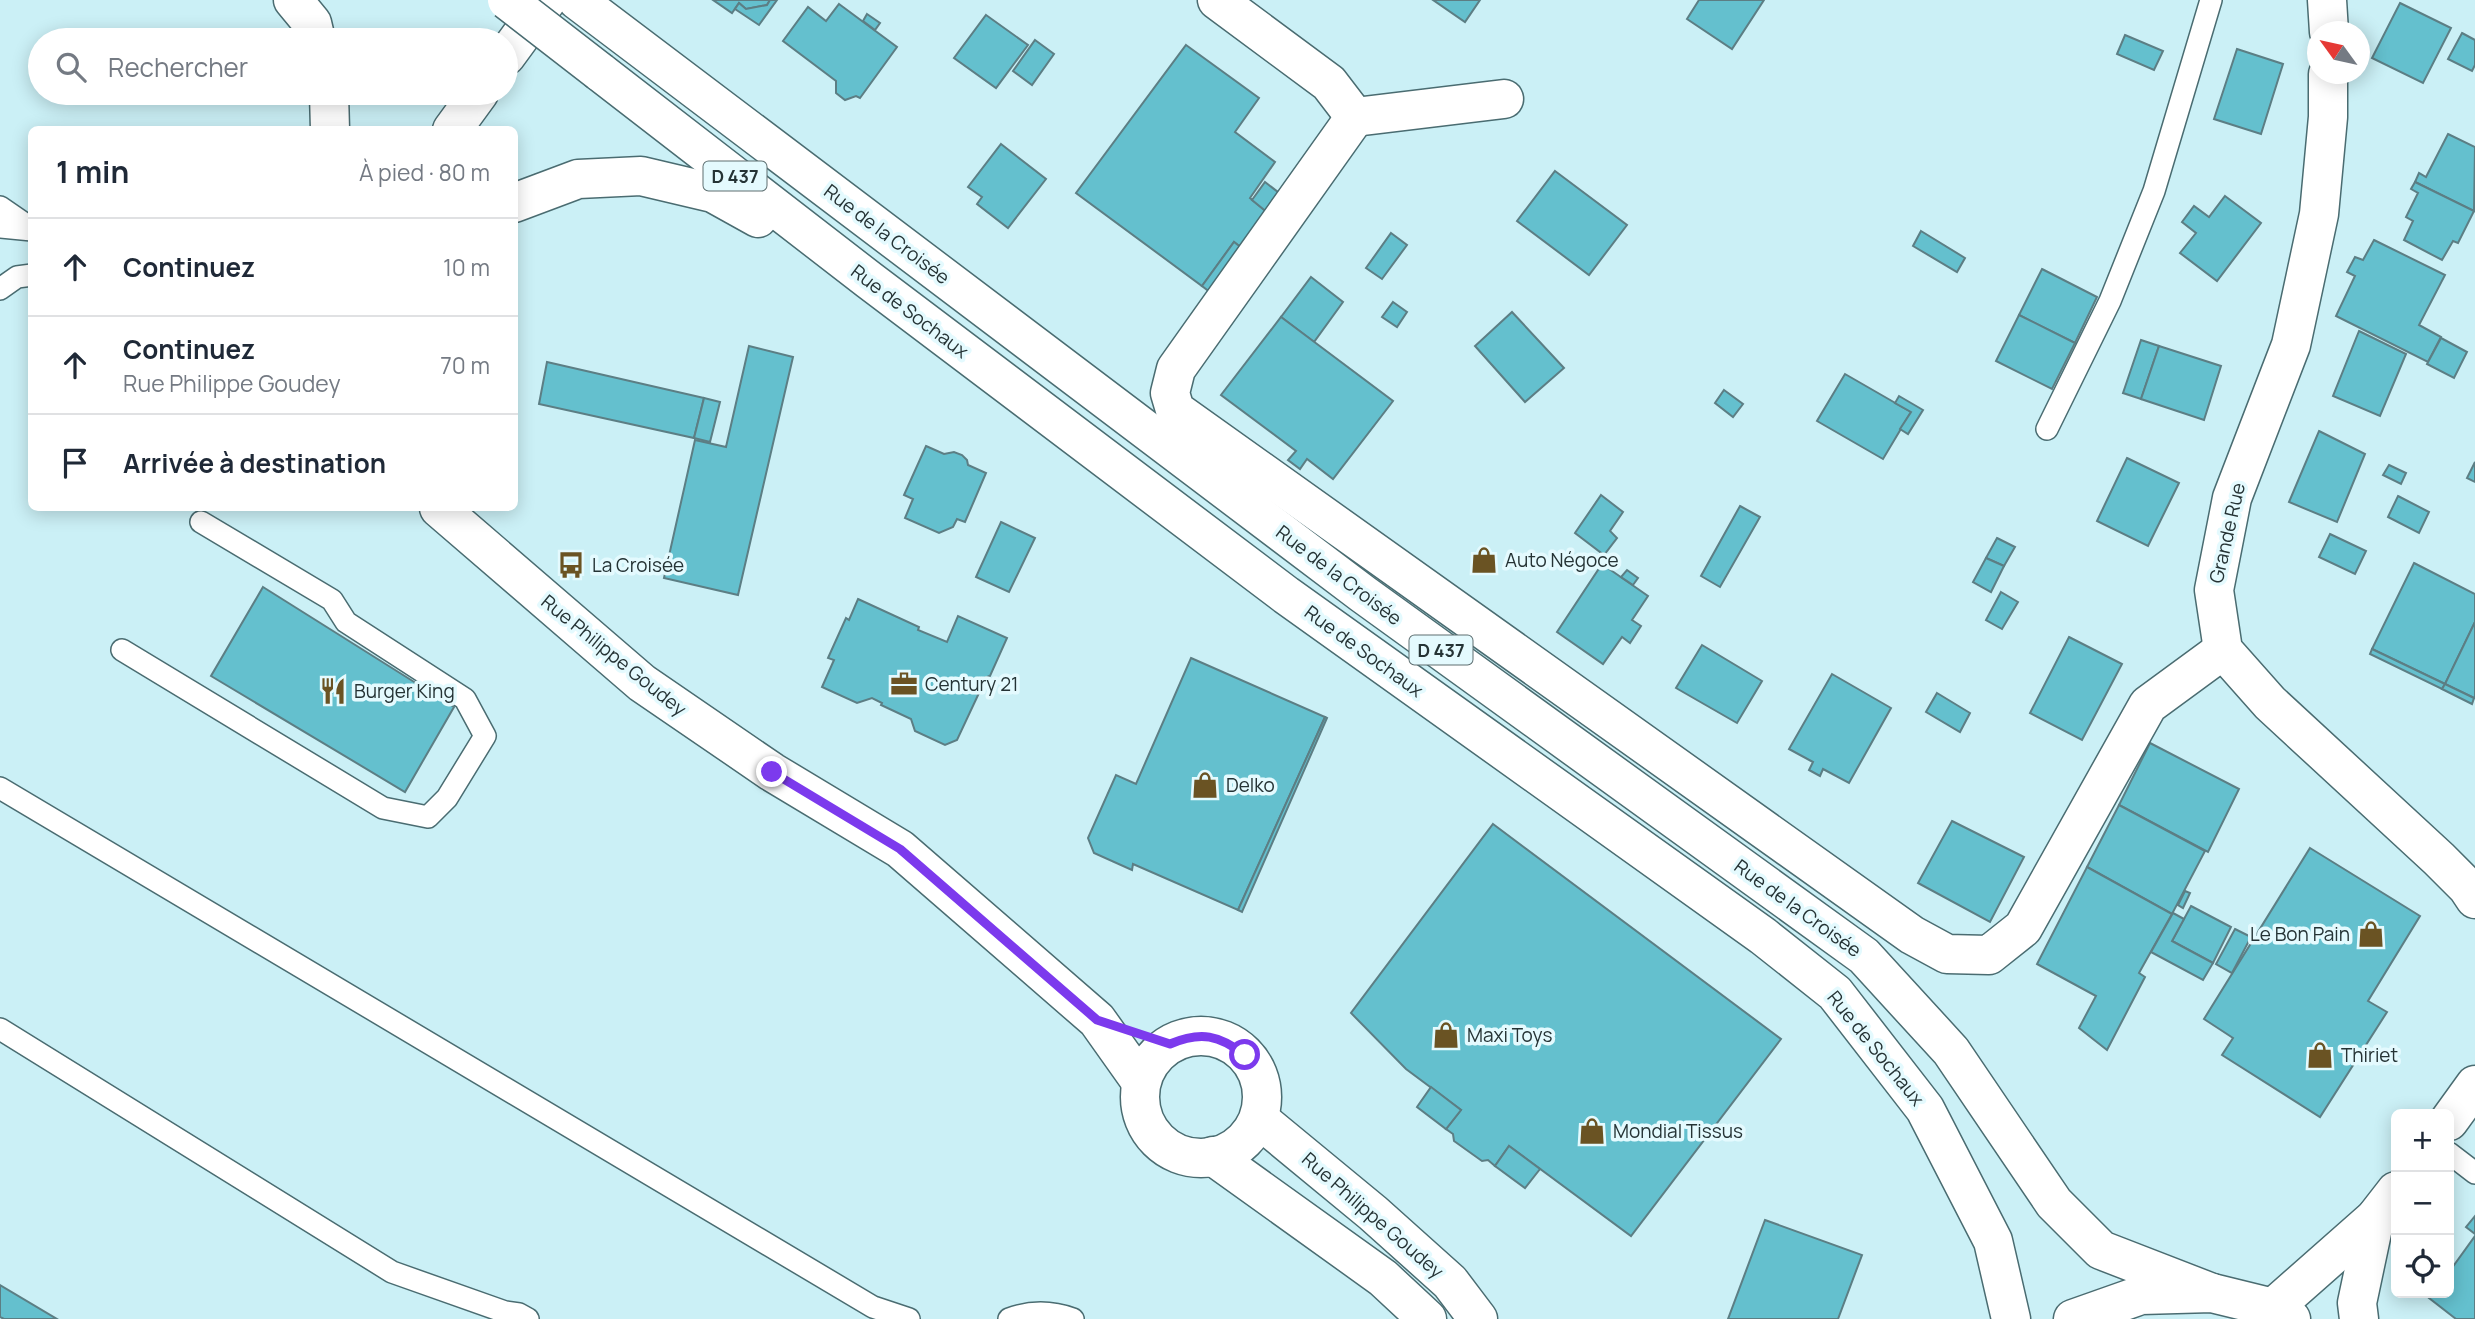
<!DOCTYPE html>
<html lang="fr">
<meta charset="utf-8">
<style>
body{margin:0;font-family:Manrope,sans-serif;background:#f6f6f7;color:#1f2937}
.controls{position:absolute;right:21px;bottom:21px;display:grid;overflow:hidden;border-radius:10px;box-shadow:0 4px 18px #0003}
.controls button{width:63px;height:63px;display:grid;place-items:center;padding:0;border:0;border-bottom:2px solid #e0e1e3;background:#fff;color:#1f2937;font:35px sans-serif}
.compass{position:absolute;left:2307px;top:21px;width:63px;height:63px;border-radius:50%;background:#fff;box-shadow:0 4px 18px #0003;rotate:303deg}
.stop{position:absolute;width:21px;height:21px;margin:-16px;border:5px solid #7c3aed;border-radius:50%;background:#fff}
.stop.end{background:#7c3aed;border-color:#fff;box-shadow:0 2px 7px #0008}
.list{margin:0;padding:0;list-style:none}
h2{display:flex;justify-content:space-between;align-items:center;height:91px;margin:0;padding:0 28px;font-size:30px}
h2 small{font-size:23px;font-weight:400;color:#747a83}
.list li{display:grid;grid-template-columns:46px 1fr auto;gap:21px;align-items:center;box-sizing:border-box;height:98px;padding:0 28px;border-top:2px solid #e0e1e3}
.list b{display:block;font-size:26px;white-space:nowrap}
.list p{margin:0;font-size:23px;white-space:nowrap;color:#747a83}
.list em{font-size:23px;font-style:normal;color:#747a83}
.icon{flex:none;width:38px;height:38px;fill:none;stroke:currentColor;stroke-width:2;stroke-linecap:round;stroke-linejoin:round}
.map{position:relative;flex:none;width:2475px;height:1319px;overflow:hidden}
.search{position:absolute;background:#fff;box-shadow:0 4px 18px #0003;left:28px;top:28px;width:490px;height:77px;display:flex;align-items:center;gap:18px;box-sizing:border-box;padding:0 24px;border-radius:38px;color:#747a83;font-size:26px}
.panel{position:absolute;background:#fff;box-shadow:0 4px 18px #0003;left:28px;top:126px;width:490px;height:385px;border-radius:10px}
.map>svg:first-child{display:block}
</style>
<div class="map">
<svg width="2475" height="1319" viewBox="0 0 2475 1319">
<rect width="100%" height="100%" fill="#cbf0f6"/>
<g fill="#64c0ce" stroke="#5c7e84" stroke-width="2">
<polygon points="713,0 770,0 767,5 746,9 739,3 732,13"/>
<polygon points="770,0 777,0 759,25 735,9 739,3 746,9 767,5"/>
<polygon points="1433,0 1480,0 1465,22"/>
<polygon points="1699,0 1764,0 1732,49 1687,19"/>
<polygon points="2400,3 2451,28 2423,83 2372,58"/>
<polygon points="839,4 897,47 860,98 856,96 845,100 836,93 836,81 783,41 808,7 826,21"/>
<polygon points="867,14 880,23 875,30 863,21"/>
<polygon points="986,15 1028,45 996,88 954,58"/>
<polygon points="2462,33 2475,40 2475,65 2472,71 2448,59"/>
<polygon points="2125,35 2163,51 2154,70 2117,54"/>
<polygon points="1035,40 1054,54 1032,85 1013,71"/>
<polygon points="1186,45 1259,98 1235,132 1275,162 1250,198 1273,217 1247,252 1234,242 1202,286 1076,193"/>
<polygon points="2237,49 2283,64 2261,134 2214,119"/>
<polygon points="2448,134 2475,147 2474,211 2415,182 2419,173 2426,177"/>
<polygon points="1001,144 1046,179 1008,228 977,204 982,197 968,187"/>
<polygon points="1555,171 1627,225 1589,275 1517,221"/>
<polygon points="1265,182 1287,199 1273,217 1252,200"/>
<polygon points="2415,182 2474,211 2458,243 2453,241 2442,260 2404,240 2413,221 2406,217 2418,193 2411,189"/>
<polygon points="2225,196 2261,223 2217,281 2180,253 2196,233 2182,222 2194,206 2209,217"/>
<polygon points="1921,231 1965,258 1957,272 1913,246"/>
<polygon points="1391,233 1407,245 1382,279 1366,268"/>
<polygon points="2374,240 2445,275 2419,325 2441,337 2428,362 2336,316 2355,276 2347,272 2355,257 2363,260"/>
<polygon points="1234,242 1247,252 1215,296 1202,286"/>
<polygon points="2042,269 2097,297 2075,343 2019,315"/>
<polygon points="1311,277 1343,302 1314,342 1281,317"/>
<polygon points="1393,302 1407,312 1397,327 1382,317"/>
<polygon points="1512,312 1564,368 1525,402 1475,346"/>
<polygon points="2019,315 2075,343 2052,389 1996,361"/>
<polygon points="1281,317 1393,401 1333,479 1307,459 1300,469 1288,460 1296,451 1221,395"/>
<polygon points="2359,331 2406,354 2380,416 2333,396"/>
<polygon points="2441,338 2467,352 2454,378 2427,364"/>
<polygon points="2141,340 2159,346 2141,399 2123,393"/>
<polygon points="749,346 793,357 738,595 664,578 695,440 726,447"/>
<polygon points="2159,346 2221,366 2204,420 2141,399"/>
<polygon points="547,362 704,398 694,438 539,404"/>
<polygon points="1845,374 1911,412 1883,459 1817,421"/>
<polygon points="1724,390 1743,404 1733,417 1715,403"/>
<polygon points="1899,396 1923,410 1908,434 1900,429 1911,412 1895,403"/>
<polygon points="704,398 720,402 710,442 694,438"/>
<polygon points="2319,431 2365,454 2337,522 2289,502"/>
<polygon points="926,446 944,454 954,452 962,455 967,460 968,465 986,473 965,522 957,519 953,527 939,533 905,518 913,499 904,495"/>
<polygon points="2127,458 2179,483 2148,546 2097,521"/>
<polygon points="2475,462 2475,482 2467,478"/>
<polygon points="2389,465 2406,473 2401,484 2383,475"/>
<polygon points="1601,495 1623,512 1610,531 1617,538 1604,555 1575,533"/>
<polygon points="2398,496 2429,512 2419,533 2388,517"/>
<polygon points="1740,506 1760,517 1720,587 1701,576"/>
<polygon points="1001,522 1035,538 1009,592 976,577"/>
<polygon points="2330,534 2366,551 2355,574 2319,557"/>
<polygon points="1997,538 2015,547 2004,566 1986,558"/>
<polygon points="1986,558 2004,566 1991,592 1973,582"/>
<polygon points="2414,563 2475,594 2475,622 2445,684 2372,649"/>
<polygon points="1602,564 1648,596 1632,620 1641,626 1630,643 1622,637 1603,664 1557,632"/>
<polygon points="1627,570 1638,578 1633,585 1621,577"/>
<polygon points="263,587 454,707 405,792 211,676"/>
<polygon points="2001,592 2018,602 2002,629 1986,620"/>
<polygon points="858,599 919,627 918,630 947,642 958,616 1007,638 990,676 979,680 974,691 979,693 957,740 945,745 915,731 911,719 881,705 882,703 872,698 857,703 822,687 834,660 828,658 846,618 849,620"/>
<polygon points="2475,622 2475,697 2474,698 2445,684"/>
<polygon points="2069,637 2122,664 2082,740 2030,713"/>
<polygon points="1702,645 1762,681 1737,723 1676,688"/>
<polygon points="2372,649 2445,684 2442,689 2370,654"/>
<polygon points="1191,658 1325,717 1238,910 1133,864 1132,870 1094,853 1088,838 1116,775 1136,784"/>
<polygon points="1832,674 1891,708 1849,783 1823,769 1820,776 1809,770 1813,762 1789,749"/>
<polygon points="987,677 979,693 974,691 979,680"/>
<polygon points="2445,684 2474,698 2472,704 2442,689"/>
<polygon points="1937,693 1970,713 1960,732 1926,712"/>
<polygon points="1325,717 1327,718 1242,912 1238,910"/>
<polygon points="2150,743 2239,789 2208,852 2119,805"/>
<polygon points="2119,805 2205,851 2172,914 2087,867"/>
<polygon points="1952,821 2024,857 1990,922 1918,883"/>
<polygon points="1493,824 1781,1039 1631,1236 1509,1146 1495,1166 1488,1160 1482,1161 1454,1141 1453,1134 1446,1129 1461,1110 1406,1069 1351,1013"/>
<polygon points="2310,848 2420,916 2368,1001 2387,1012 2320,1117 2222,1055 2233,1038 2204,1019"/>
<polygon points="2087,867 2172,914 2139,973 2145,977 2107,1050 2079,1028 2096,996 2037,964"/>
<polygon points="2185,891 2190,893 2183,908 2178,905"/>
<polygon points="2191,906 2231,927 2213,963 2172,941"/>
<polygon points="2173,913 2184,919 2172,941 2213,963 2203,980 2151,952"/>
<polygon points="2235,929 2251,937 2232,973 2216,964"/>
<polygon points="1431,1087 1461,1110 1446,1129 1417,1107"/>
<polygon points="1509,1146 1540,1169 1525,1188 1495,1166"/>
<polygon points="2475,1216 2475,1234 2466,1227"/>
<polygon points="1765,1220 1862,1255 1838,1319 1728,1319"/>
<polygon points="2475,1236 2475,1319 2456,1319 2429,1298 2433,1293 2449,1293 2449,1272"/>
<polygon points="0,1285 57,1319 4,1319 0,1317"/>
</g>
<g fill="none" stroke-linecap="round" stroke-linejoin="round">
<defs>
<g id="service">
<polyline points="0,207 32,229"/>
<polyline points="0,227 32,230"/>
<polyline points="0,289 17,277 32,275"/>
<polyline points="2047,429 2110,301 2154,191 2211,0"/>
<polyline points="122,650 383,808 428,817 447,798 485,736 465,699 346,622 332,600 201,522"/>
<polyline points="0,788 873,1307 909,1319"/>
<polyline points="0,1029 392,1272 505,1312 519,1314 528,1319"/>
<polyline points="2449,1153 2475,1173"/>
<path d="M1009,1319C1030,1311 1051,1311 1073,1319"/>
</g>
<g id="minor">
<polyline points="1217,0 1329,83 1355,117"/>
<polyline points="1355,117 1176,369 1170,393 1175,410 1912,935 1947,954 1989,955 2023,928 2148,705 2223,650"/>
<polyline points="1355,117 1504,99"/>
<polyline points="439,508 642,683 772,772 900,849 1097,1020 1141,1082"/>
<circle cx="1201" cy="1097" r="61"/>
<polyline points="1259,1119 1373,1213 1450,1282 1478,1319"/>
<polyline points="1213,1156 1383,1278 1427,1319"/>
</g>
<g id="tertiary">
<polyline points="2327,0 2329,32"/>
<polyline points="2328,74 2328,117 2319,214 2291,345 2232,498 2214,590 2223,650 2270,703 2439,859 2467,887 2475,899"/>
<polyline points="2449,1121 2475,1085"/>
<polyline points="2273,1308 2375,1218 2396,1191"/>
<polyline points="2359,1319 2357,1303 2375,1218"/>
</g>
<g id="primary">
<polyline points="293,0 312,23 316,40"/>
<polyline points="577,0 1363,594 1864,956 1951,1051 2054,1203 2101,1250 2212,1293"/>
<polyline points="506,56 547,0"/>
<polyline points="600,72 869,280 1286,595 1763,936 1835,993 1925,1109 1993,1241 2011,1319"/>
<polyline points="329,93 330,130"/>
<polyline points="452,130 479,93"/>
<polyline points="514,203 578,179 641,176 713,193 758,218"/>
<polyline points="2073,1319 2141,1295 2212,1293 2273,1308 2291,1319"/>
</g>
</defs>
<use href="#service" stroke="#4a6c71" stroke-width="24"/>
<use href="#minor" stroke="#4a6c71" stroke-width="41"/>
<use href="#tertiary" stroke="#4a6c71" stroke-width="41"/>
<use href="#primary" stroke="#4a6c71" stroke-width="41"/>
<use href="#service" stroke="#fff" stroke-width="21"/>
<use href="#minor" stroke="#fff" stroke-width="38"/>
<use href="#tertiary" stroke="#fff" stroke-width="38"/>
<use href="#primary" stroke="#fff" stroke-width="38"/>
<defs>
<polyline id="primary-bridge" points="507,0 600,72"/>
</defs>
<use href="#primary-bridge" stroke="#4a6c71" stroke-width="41" stroke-linecap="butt"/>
<use href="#primary-bridge" stroke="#fff" stroke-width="38"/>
</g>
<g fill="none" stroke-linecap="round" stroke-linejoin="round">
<path stroke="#7c3aed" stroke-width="9" d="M772,772L900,849L1097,1020L1170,1044C1201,1031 1219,1035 1245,1055"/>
</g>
<defs>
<symbol id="shop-bare" viewBox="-9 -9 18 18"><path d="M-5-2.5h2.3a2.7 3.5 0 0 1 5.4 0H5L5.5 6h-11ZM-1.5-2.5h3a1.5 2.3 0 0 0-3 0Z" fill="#6a5323" stroke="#e4fafe" stroke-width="2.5" paint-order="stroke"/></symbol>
<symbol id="bus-bare" viewBox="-9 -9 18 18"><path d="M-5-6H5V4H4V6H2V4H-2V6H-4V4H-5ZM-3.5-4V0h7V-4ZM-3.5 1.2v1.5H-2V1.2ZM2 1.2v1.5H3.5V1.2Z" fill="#6a5323" stroke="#e4fafe" stroke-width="2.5" paint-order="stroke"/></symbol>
<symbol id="office-bare" viewBox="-9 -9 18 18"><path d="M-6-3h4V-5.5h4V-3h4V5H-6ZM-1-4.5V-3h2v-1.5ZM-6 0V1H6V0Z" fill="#6a5323" stroke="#e4fafe" stroke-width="2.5" paint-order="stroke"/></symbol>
<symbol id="restaurant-bare" viewBox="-9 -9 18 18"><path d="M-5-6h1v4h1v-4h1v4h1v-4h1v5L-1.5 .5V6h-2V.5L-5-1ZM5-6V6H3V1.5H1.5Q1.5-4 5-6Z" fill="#6a5323" stroke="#e4fafe" stroke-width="2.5" paint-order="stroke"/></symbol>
</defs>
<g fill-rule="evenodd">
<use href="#shop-bare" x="1465" y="541" width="38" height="38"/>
<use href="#bus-bare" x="552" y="546" width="38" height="38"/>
<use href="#office-bare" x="885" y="665" width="38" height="38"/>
<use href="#restaurant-bare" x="314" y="672" width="38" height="38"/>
<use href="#shop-bare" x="1186" y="766" width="38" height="38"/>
<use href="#shop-bare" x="2352" y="915" width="38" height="38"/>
<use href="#shop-bare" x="1427" y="1016" width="38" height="38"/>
<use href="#shop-bare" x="2301" y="1036" width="38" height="38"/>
<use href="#shop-bare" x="1573" y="1112" width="38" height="38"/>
</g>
<g text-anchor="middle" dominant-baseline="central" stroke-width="7" stroke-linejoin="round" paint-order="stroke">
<g fill="#e4fafe" stroke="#5e6f71" stroke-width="2">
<rect x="703.5" y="161.5" width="63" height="29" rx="5"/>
<rect x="1409.5" y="635.5" width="63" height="29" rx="5"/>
</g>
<g font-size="18" font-weight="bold" fill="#253335">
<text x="735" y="176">D 437</text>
<text x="1441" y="650">D 437</text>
</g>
<g font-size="19" fill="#253335" stroke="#e4fafe">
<text transform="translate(887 234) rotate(37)">Rue de la Croisée</text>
<text transform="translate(910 311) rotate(37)">Rue de Sochaux</text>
<text transform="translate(2227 533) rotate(-77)">Grande Rue</text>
<text transform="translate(1339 575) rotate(37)">Rue de la Croisée</text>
<text transform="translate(1364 651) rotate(36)">Rue de Sochaux</text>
<text transform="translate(614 655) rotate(39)">Rue Philippe Goudey</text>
<text transform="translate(1798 908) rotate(36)">Rue de la Croisée</text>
<text transform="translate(1876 1048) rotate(51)">Rue de Sochaux</text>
<text transform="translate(1373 1215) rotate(41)">Rue Philippe Goudey</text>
</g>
<g font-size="19" fill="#253335" stroke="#e4fafe" text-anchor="start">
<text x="1505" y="560">Auto Négoce</text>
<text x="592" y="565">La Croisée</text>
<text x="925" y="684">Century 21</text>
<text x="354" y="691">Burger King</text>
<text x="1226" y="785">Delko</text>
<text x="2350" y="934" text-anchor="end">Le Bon Pain</text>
<text x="1467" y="1035">Maxi Toys</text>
<text x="2341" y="1055">Thiriet</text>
<text x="1613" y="1131">Mondial Tissus</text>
</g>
</g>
</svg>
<div class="controls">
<button>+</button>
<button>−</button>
<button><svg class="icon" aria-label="locate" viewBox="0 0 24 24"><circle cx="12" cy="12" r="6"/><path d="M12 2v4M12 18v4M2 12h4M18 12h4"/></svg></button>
</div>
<svg class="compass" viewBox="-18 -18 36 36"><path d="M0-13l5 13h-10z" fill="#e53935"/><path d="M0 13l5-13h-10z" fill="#747a83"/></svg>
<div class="stop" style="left:1245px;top:1055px"></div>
<div class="stop end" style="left:772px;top:772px"></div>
<div class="search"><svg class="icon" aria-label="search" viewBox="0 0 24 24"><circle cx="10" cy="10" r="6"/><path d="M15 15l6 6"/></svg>Rechercher</div>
<section class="panel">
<h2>1 min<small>À pied · 80 m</small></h2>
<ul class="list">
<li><svg class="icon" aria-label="ahead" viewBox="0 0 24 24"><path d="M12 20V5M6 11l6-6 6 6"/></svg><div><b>Continuez</b></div><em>10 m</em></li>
<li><svg class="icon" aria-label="ahead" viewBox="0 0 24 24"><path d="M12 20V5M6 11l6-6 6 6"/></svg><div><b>Continuez</b><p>Rue Philippe Goudey</p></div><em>70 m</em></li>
<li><svg class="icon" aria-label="arrive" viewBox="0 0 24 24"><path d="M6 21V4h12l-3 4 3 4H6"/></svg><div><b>Arrivée à destination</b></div></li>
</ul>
</section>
</div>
